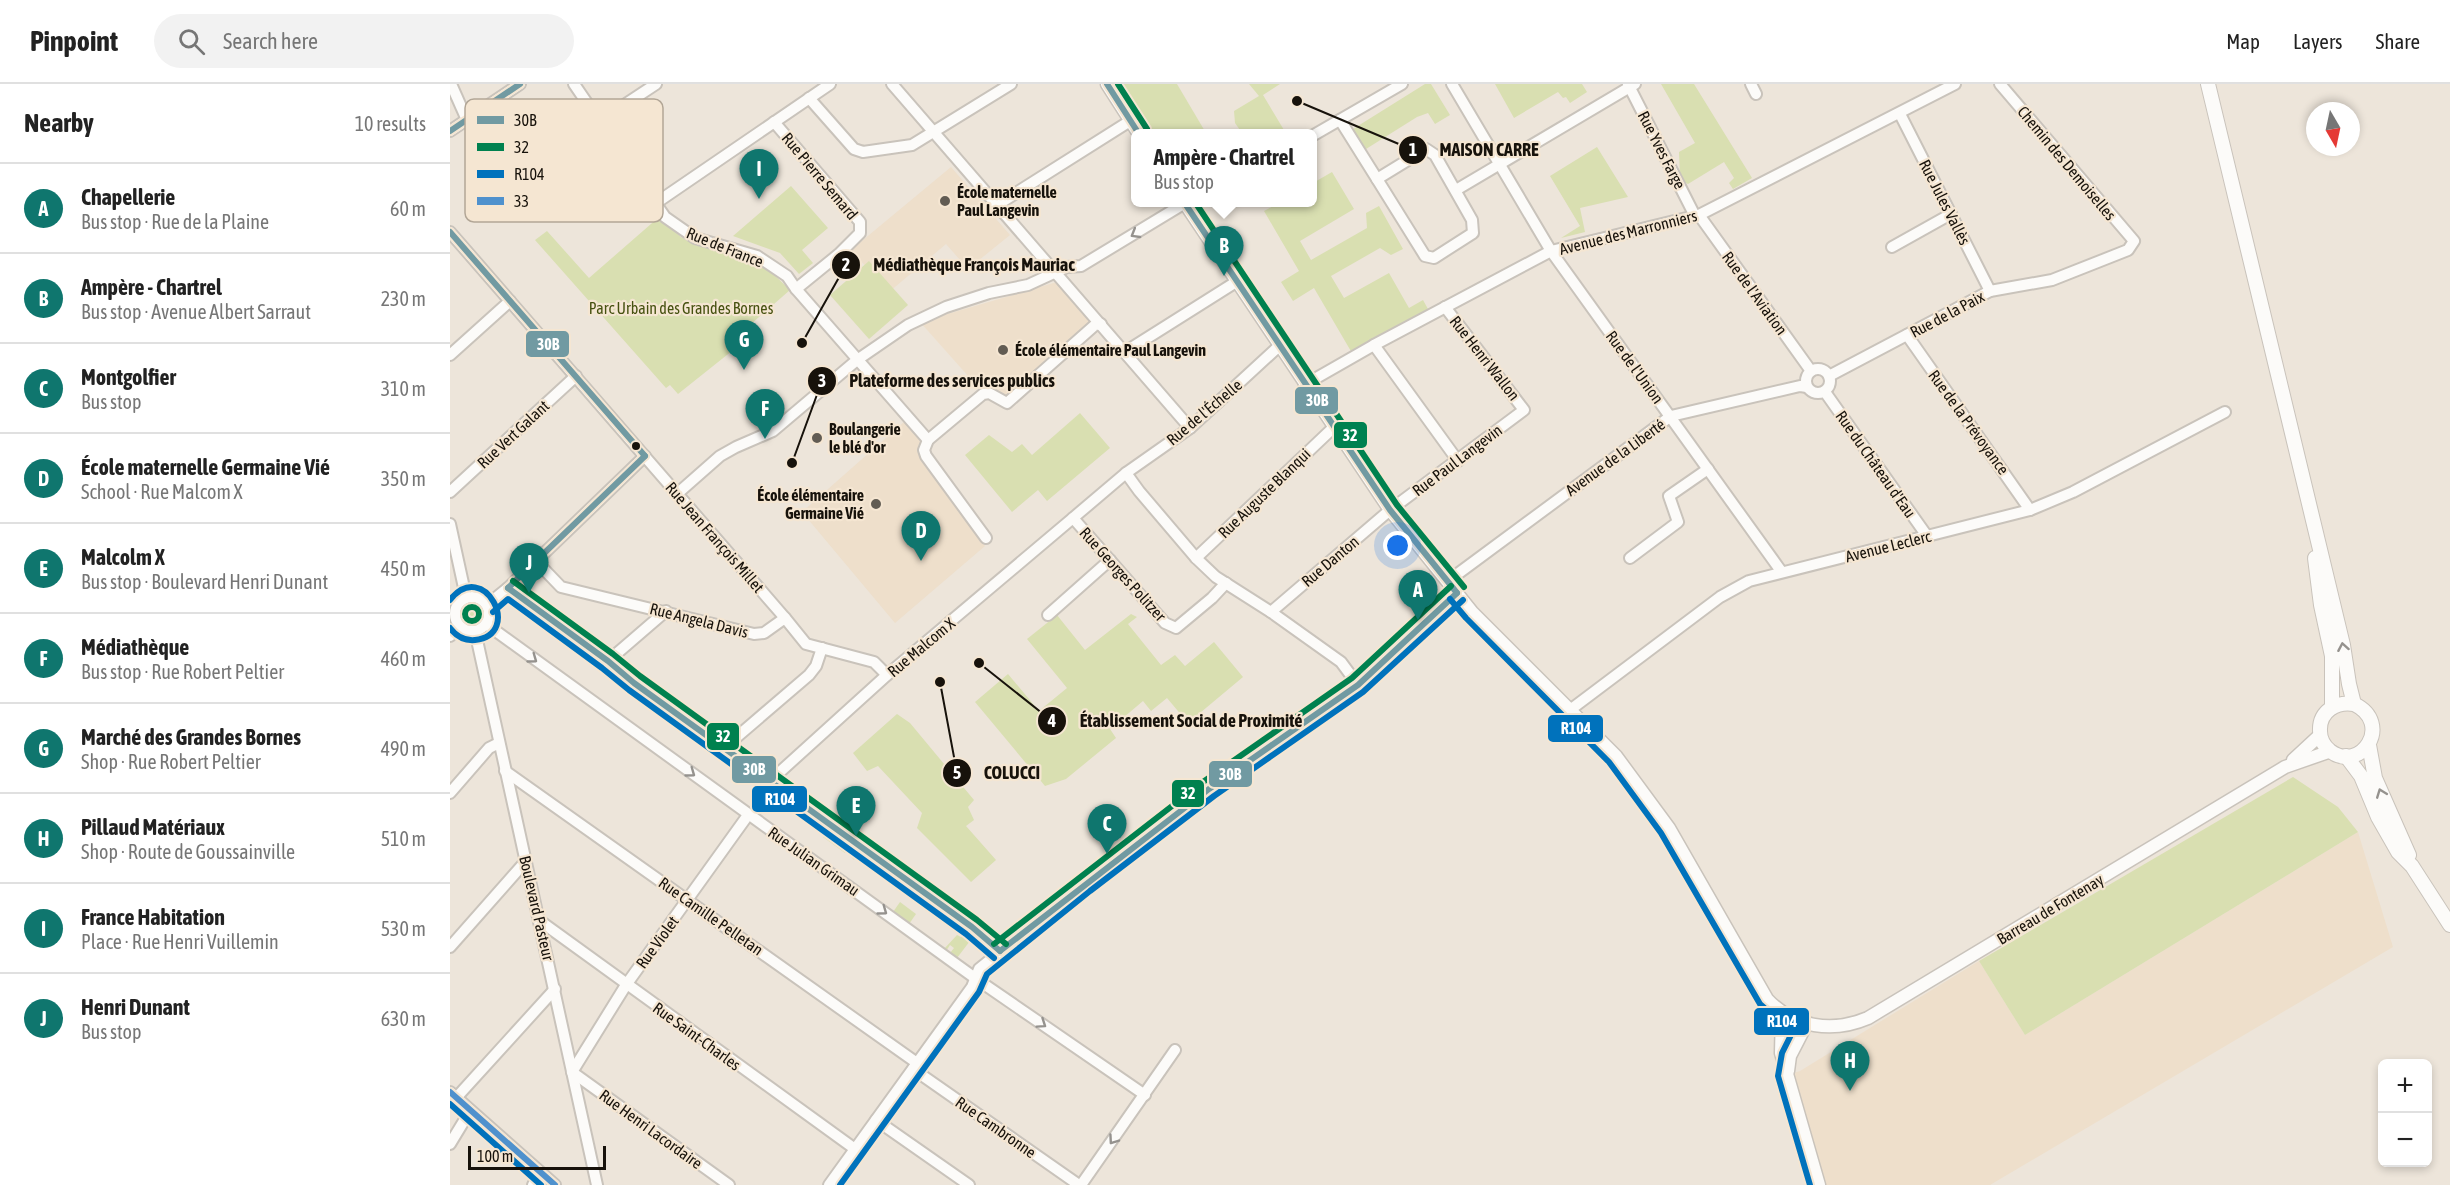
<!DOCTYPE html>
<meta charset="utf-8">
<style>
body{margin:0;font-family:"Asap Condensed",sans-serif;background:#f2f2f2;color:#222}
.controls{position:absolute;right:18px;bottom:18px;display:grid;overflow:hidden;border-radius:9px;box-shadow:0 3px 9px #0003}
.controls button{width:54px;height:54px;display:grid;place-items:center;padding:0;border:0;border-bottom:2px solid #e0e0e0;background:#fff;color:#222;font:30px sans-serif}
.compass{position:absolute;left:1856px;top:18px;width:54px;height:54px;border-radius:50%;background:#fff;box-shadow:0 3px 9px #0003;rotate:171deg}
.scale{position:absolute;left:18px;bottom:15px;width:138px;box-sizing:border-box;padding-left:6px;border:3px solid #17120b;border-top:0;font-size:16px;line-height:21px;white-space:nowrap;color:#17120b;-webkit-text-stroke:4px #f5e6d2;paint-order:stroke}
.you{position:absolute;left:948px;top:462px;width:21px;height:21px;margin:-15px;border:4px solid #fff;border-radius:50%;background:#1a73e8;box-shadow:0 0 0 9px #1a73e833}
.badge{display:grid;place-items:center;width:39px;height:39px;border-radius:50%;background:#0f766e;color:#fff;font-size:20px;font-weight:700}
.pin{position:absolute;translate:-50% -50px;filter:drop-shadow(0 2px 3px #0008)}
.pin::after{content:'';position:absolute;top:32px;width:21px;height:18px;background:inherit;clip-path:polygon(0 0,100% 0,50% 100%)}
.popup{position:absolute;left:681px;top:45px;width:186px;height:78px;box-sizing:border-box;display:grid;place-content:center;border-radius:9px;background:#fff;filter:drop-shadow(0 2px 4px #0005);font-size:20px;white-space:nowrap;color:#767676}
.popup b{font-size:22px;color:#222}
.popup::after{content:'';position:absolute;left:50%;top:100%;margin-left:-12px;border:12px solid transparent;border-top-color:#fff}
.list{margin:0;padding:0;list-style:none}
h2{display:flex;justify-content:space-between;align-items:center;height:78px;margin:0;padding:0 24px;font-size:26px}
h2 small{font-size:20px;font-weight:400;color:#767676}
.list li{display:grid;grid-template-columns:39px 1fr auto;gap:18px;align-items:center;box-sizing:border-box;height:90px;padding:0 24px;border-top:2px solid #e0e0e0}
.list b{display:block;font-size:22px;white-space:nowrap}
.list p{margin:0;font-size:20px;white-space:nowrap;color:#767676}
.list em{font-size:20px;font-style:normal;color:#767676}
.icon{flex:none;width:33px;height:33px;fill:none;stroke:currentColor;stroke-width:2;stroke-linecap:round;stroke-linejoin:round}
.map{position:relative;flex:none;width:2000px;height:1101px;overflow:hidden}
header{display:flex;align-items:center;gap:36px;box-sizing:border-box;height:84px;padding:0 30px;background:#fff;border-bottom:2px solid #e0e0e0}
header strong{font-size:28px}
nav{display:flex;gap:33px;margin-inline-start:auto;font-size:21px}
.search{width:420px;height:54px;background:#f2f2f2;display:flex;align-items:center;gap:15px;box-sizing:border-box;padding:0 21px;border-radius:33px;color:#767676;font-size:22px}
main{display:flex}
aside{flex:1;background:#fff}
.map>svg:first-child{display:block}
</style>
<header>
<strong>Pinpoint</strong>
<div class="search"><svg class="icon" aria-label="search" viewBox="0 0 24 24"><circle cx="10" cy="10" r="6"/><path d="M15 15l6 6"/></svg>Search here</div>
<nav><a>Map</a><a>Layers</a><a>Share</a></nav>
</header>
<main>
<aside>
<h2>Nearby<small>10 results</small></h2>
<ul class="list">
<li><span class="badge">A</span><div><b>Chapellerie</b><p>Bus stop · Rue de la Plaine</p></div><em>60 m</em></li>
<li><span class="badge">B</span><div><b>Ampère - Chartrel</b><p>Bus stop · Avenue Albert Sarraut</p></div><em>230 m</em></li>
<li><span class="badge">C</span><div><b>Montgolfier</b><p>Bus stop</p></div><em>310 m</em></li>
<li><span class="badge">D</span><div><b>École maternelle Germaine Vié</b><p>School · Rue Malcom X</p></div><em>350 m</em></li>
<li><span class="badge">E</span><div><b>Malcolm X</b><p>Bus stop · Boulevard Henri Dunant</p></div><em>450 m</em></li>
<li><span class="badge">F</span><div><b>Médiathèque</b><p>Bus stop · Rue Robert Peltier</p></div><em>460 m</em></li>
<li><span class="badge">G</span><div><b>Marché des Grandes Bornes</b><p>Shop · Rue Robert Peltier</p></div><em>490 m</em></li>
<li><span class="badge">H</span><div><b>Pillaud Matériaux</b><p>Shop · Route de Goussainville</p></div><em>510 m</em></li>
<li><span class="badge">I</span><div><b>France Habitation</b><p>Place · Rue Henri Vuillemin</p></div><em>530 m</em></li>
<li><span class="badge">J</span><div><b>Henri Dunant</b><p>Bus stop</p></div><em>630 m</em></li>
</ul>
</aside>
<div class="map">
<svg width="2000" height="1101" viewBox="0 0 2000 1101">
<rect width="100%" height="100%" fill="#ede5da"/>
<g fill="#eedfcb">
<polygon points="501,83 560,151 518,185 496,160 439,208 401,166"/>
<polygon points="607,198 642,238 554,316 535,295 527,302 470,238"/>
<polygon points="454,338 471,358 468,362 468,370 535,462 445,539 352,428"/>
<polygon points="1908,748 1943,863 1540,1101 1369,1101 1337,991 1350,987 1529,877 1575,951"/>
</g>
<g fill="#d9dfb1">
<polygon points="668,0 727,0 756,49 698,49"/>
<polygon points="799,0 830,0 813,11 834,46 828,49 792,49 785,39 784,27 809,12"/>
<polygon points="975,0 981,0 1000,31 985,40 978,29 967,33 916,65 903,45"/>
<polygon points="1045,0 1132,0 1137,8 1120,19 1116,13 1113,14 1108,8 1064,34"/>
<polygon points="1211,0 1244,0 1302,94 1283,105 1279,99 1284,94 1274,78 1238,100 1234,98 1230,91 1229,68 1245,59"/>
<polygon points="1147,63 1178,113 1130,124 1135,148 1111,154 1130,142 1100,92"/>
<polygon points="882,88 904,125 850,157 861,176 917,144 916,129 929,122 953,165 941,171 930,164 881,192 894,214 939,189 959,224 973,216 978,225 902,269 864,204 843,217 831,198 849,187 814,127 829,119 862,118 863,99"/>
<polygon points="341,102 378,144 352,166 363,179 349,190 330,169 283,152"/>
<polygon points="209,133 231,153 245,161 301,176 315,182 340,206 301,240 307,247 228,310 220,301 216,304 85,156 97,147 139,194"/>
<polygon points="419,177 458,221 419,255 380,211"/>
<polygon points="630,329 660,364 597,417 588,406 562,428 515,371 539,351 562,368 572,360 582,371"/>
<circle cx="22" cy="529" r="10"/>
<polygon points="681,530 687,533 678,540 711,581 725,571 735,582 764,558 793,593 738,639 717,614 701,627 693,617 660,645 666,654 616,695 595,702 525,618 558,590 589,627 617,604 577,555 607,531 635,566"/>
<polygon points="447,630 460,639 524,716 518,723 524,736 516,742 546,776 521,798 467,744 472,729 428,682 417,687 403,669"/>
<polygon points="1843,693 1888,723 1908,748 1575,951 1529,877"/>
<polygon points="377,748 408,770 404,776 397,768 395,769 373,753"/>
<polygon points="450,818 466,830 459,840 443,828"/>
<polygon points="478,821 512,845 508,850 475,826"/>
<polygon points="516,848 523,853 507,874 500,869 504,864 500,861 496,867 494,865 507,851 511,853"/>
</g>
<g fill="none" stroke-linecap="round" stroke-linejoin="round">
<defs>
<g id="minor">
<polyline points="1,0 17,36"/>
<polyline points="124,0 215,133 245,154 307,172 337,192 346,205"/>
<polyline points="442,0 740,344"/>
<polyline points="1002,0 1101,167 1331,487"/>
<polyline points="1178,0 1245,132"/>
<polyline points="1301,0 1306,10"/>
<polyline points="359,14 404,65 413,68 462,61 561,0"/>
<polyline points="1450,30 1540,207"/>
<polyline points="890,36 927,95"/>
<polyline points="150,37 206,0"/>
<polyline points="324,38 410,138 410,149 389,170 346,205 478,356"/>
<polyline points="0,47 70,0"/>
<polyline points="862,52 952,0"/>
<polygon points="976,65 985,71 1022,136 1023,149 984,174 975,172 927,95"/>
<polyline points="1006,106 1185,0"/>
<polyline points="206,119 380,0"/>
<polyline points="547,121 680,37"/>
<polyline points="1249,131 1361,287"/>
<polyline points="0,148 335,534"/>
<polyline points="1442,163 1501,130"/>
<polyline points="1457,251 1580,426"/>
<polyline points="924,261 1008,377"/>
<polyline points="675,268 786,198"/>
<polyline points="0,271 60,217"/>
<circle cx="1368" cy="297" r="12"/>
<polyline points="1379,292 1540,207 1602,196 1678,166 1684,157 1550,0"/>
<polyline points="854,301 924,261 1101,167 1249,131 1505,0"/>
<polyline points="1375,308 1477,452"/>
<polyline points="676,389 689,407 746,474 766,493 821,528 891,578 908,601"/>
<polyline points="0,408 126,292"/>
<polyline points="228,409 270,372 286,363 323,347 407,276 458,241 496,223 539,209 578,201 617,183 631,182 735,119"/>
<polyline points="0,440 16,513"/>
<polyline points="536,454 476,372 474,366 478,356 533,310 539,309 557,319 645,241 651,240"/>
<polyline points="746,474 883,344"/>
<polyline points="1180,474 1228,438 1219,412 1258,385"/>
<polyline points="86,477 111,503 304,550 314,549 335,534 356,560 424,578 437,591"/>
<polyline points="998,497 1221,332 1350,302 1357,303"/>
<polyline points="776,499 762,514 726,544 715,539 623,434 676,389 740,344 828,263"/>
<polyline points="58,504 158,577 184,599 522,843 550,867"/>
<circle cx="22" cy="530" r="17"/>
<polyline points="37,521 58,504 195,372"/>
<polyline points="821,528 940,426 1074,326 995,223"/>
<polyline points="598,531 660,476"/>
<polyline points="36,540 525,894 695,1011"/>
<polyline points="25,547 147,1101"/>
<polyline points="0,552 10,543"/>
<polyline points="158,577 216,527"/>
<polyline points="1120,626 1270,513 1299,497 1580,426 1623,408 1775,328"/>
<polyline points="275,663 359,591 366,582 372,564"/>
<polyline points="55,687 467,979"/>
<polyline points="321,696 437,591 623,434"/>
<polyline points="0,709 39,664 49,659"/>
<polyline points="90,837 405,1065"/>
<polyline points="0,863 76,777"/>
<polyline points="463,985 629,1101"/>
<polyline points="0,1008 105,1101"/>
<polyline points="6,1014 105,905"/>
<polyline points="426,1036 519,1101"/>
<polyline points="0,1060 20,1027"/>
<polyline points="83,1101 90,1089"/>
<polyline points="279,1101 122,988 176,901 298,731"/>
<polyline points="379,1101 522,903 529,885 634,800 759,705 908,601 1007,509"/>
<polyline points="631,1101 725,966"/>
</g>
<g id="tertiary">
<polyline points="657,0 689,50"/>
<path d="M734,118L940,426L1022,528L1166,672L1219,744L1317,915C1344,944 1383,949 1418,934L1835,683L1881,667"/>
<polyline points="1843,676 1870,651"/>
<polyline points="1332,928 1331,969 1369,1101"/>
<polyline points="1338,987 1340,972 1357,939"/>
</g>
<g id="secondary">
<path d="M1758,0L1893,561L1899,600L1904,620C1944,639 1911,690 1880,667C1874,662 1870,655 1870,647C1869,627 1887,617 1904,620"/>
<polyline points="1865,474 1871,521 1882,572 1882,623"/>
<polyline points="1919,661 1925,694 1959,771"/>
<polyline points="1896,672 1911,692 1928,733 1948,768 1962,782 2000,841"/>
</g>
</defs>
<use href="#minor" stroke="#c9c3bb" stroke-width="14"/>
<use href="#tertiary" stroke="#c9c3bb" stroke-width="15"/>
<use href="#secondary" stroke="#c9c3bb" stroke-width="16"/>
<use href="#minor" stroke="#fcfbf9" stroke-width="10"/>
<use href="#tertiary" stroke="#fcfbf9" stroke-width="12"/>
<use href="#secondary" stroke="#fcfbf9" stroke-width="14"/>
<defs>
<g id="bus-1">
<polyline points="657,0 689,50"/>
<polyline points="0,47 70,0"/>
<polyline points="734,118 940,426 1007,509"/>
<polyline points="0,148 195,372"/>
<polyline points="58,504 158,577 184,599 522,843 550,867"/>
<polyline points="58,504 195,372"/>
<polyline points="550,867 759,705 908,601 1007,509"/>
</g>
<g id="bus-2">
<polyline points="1000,515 1016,534 1159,678 1211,749 1310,920 1327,935 1345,943 1332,969 1328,992 1360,1101"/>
<path d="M0,516C34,473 74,551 25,556C14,557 6,552 0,544"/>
<polyline points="43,528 58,515 152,584 179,606 516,850 544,874"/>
<polyline points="0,1020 91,1101"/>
<polyline points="390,1101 529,908 537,890 640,807 764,712 913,608 1013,516"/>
</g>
<g id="bus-3">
<polyline points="668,0 697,45"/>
<polyline points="745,118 947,421 1014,503"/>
<polyline points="63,497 163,570 190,592 527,836 556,860"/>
<circle cx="22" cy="530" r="7"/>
<polyline points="544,860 753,698 902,594 1001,502"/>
</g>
<polyline id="bus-4" points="0,1008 105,1101"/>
</defs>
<use href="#bus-1" stroke="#f5e6d2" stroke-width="10"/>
<use href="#bus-2" stroke="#f5e6d2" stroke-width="10"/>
<use href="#bus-3" stroke="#f5e6d2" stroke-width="10"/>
<use href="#bus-4" stroke="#f5e6d2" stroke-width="10"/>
<use href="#bus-1" stroke="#719aa2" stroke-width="6"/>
<use href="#bus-2" stroke="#0072bc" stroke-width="6"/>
<use href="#bus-3" stroke="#00814f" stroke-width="6"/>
<use href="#bus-4" stroke="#4f91cd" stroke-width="6"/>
</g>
<defs><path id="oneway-chevron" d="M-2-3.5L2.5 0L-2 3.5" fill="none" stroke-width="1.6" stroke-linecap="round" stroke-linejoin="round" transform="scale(1.5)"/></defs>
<g stroke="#95928e">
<use href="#oneway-chevron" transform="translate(685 150) rotate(149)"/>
<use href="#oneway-chevron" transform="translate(1893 563) rotate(-100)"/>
<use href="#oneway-chevron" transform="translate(83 575) rotate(36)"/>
<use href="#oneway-chevron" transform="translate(241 689) rotate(36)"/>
<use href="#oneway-chevron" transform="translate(1931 709) rotate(-111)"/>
<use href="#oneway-chevron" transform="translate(433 827) rotate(36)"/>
<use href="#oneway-chevron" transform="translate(592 940) rotate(34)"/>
<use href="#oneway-chevron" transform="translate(663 1056) rotate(125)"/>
</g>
<g fill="#625c53" stroke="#f5e6d2" stroke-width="2">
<circle cx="495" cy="117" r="6"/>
<circle cx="553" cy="266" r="6"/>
<circle cx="367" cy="354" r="6"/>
<circle cx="426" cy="420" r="6"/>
</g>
<circle fill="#17120b" stroke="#f5e6d2" stroke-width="2" cx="186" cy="362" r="5"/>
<g text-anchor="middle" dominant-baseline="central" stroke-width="4.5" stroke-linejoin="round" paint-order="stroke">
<g font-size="16" fill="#17120b" stroke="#f5e6d2">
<text transform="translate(1212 66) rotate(63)">Rue Yves Farge</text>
<text transform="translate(1617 79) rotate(50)">Chemin des Demoiselles</text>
<text transform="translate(370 92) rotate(50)">Rue Pierre Semard</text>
<text transform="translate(1495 118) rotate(63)">Rue Jules Vallès</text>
<text transform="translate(1178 148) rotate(-14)">Avenue des Marronniers</text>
<text transform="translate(275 163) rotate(22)">Rue de France</text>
<text transform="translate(1305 209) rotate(54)">Rue de l'Aviation</text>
<text transform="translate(1497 230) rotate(-28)">Rue de la Paix</text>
<text transform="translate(1035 274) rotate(52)">Rue Henri Wallon</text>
<text transform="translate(1185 283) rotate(54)">Rue de l'Union</text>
<text transform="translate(754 328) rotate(-40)">Rue de l'Échelle</text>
<text transform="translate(1519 338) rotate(54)">Rue de la Prévoyance</text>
<text transform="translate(63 350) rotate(-43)">Rue Vert Galant</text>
<text transform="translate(1165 373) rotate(-36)">Avenue de la Liberté</text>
<text transform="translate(1007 376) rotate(-37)">Rue Paul Langevin</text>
<text transform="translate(1426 380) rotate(55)">Rue du Château d'Eau</text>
<text transform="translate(814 409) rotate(-44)">Rue Auguste Blanqui</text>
<text transform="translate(265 453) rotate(49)">Rue Jean François Millet</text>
<text transform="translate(1438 462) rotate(-14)">Avenue Leclerc</text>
<text transform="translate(880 477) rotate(-40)">Rue Danton</text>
<text transform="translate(673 490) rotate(48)">Rue Georges Politzer</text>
<text transform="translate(249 536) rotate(14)">Rue Angela Davis</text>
<text transform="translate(471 563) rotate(-40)">Rue Malcom X</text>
<text transform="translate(364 777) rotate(35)">Rue Julian Grimau</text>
<text transform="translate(87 824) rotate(77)">Boulevard Pasteur</text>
<text transform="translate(1600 825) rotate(-31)">Barreau de Fontenay</text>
<text transform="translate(261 832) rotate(35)">Rue Camille Pelletan</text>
<text transform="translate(207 858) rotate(-54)">Rue Violet</text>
<text transform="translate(247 952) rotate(36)">Rue Saint-Charles</text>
<text transform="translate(546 1043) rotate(35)">Rue Cambronne</text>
<text transform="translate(201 1045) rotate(36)">Rue Henri Lacordaire</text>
</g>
<g font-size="16" font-weight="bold" fill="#17120b" stroke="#f5e6d2" text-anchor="start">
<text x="507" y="108">École maternelle<tspan x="507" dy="18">Paul Langevin</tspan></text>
<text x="565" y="266">École élémentaire Paul Langevin</text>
<text x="379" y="345">Boulangerie<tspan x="379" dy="18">le blé d'or</tspan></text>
<text x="414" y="411" text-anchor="end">École élémentaire<tspan x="414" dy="18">Germaine Vié</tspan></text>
</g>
<g font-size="16" fill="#465110" stroke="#f5e6d2">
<text x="231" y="224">Parc Urbain des Grandes Bornes</text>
</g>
</g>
<rect x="15" y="15" width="198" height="123" rx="9" fill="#f5e6d2" stroke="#b2a696" stroke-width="1.5"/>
<rect x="27" y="32" width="27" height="8" fill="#719aa2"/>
<rect x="27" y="59" width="27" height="8" fill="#00814f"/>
<rect x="27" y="86" width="27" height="8" fill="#0072bc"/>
<rect x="27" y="113" width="27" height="8" fill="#4f91cd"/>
<g font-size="16" fill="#17120b">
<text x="64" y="42">30B</text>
<text x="64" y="69">32</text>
<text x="64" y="96">R104</text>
<text x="64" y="123">33</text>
</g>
<path fill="none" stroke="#17120b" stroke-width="2" d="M847 17L963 66M352 259L396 181M342 379L372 297M529 579L602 637M490 598L507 689"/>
<g fill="#17120b" stroke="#f5e6d2" stroke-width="2">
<circle cx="847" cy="17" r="6"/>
<circle cx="352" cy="259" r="6"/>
<circle cx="342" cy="379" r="6"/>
<circle cx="529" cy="579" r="6"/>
<circle cx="490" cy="598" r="6"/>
<circle cx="963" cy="66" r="15"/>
<circle cx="396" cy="181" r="15"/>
<circle cx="372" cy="297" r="15"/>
<circle cx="602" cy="637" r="15"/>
<circle cx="507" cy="689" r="15"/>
</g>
<g font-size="18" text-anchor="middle" font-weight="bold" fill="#fff">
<text x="963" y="72">1</text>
<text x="396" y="187">2</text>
<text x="372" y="303">3</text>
<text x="602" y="643">4</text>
<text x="507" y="695">5</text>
</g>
<g font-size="18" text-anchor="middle" font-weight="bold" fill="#17120b" stroke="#f5e6d2" stroke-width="4.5" stroke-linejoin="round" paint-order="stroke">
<text x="1039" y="72">MAISON CARRE</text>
<text x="524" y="187">Médiathèque François Mauriac</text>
<text x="502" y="303">Plateforme des services publics</text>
<text x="741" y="643">Établissement Social de Proximité</text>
<text x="562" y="695">COLUCCI</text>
</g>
<g stroke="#f5e6d2" stroke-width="2">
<rect x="75" y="246" width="45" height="28" rx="6" fill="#719aa2"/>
<rect x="844" y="302" width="45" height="29" rx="6" fill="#719aa2"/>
<rect x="883" y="337" width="35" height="28" rx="6" fill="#00814f"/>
<rect x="1097" y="630" width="57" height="29" rx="6" fill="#0072bc"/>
<rect x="256" y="638" width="34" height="29" rx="6" fill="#00814f"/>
<rect x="281" y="671" width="46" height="29" rx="6" fill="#719aa2"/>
<rect x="758" y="676" width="45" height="28" rx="6" fill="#719aa2"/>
<rect x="721" y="695" width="34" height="29" rx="6" fill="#00814f"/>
<rect x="301" y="701" width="57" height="28" rx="6" fill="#0072bc"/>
<rect x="1303" y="923" width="57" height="29" rx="6" fill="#0072bc"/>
</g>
<g font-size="16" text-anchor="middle" font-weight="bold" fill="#fff">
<text x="98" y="266">30B</text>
<text x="867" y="322">30B</text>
<text x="900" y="357">32</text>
<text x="1126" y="650">R104</text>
<text x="273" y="658">32</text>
<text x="304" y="691">30B</text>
<text x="780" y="696">30B</text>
<text x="738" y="715">32</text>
<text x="330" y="721">R104</text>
<text x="1332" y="943">R104</text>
</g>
</svg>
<div class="controls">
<button>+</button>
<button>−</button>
</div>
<svg class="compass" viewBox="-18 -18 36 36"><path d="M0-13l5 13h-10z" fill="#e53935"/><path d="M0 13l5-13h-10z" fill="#767676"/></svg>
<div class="scale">100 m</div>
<div class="you"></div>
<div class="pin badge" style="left:968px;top:536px">A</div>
<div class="pin badge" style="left:774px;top:192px">B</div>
<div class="popup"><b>Ampère - Chartrel</b>Bus stop</div>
<div class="pin badge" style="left:657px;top:770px">C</div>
<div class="pin badge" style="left:471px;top:477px">D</div>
<div class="pin badge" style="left:406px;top:752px">E</div>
<div class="pin badge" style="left:315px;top:355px">F</div>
<div class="pin badge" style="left:294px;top:286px">G</div>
<div class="pin badge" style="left:1400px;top:1007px">H</div>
<div class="pin badge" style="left:309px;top:115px">I</div>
<div class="pin badge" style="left:79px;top:509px">J</div>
</div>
</main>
